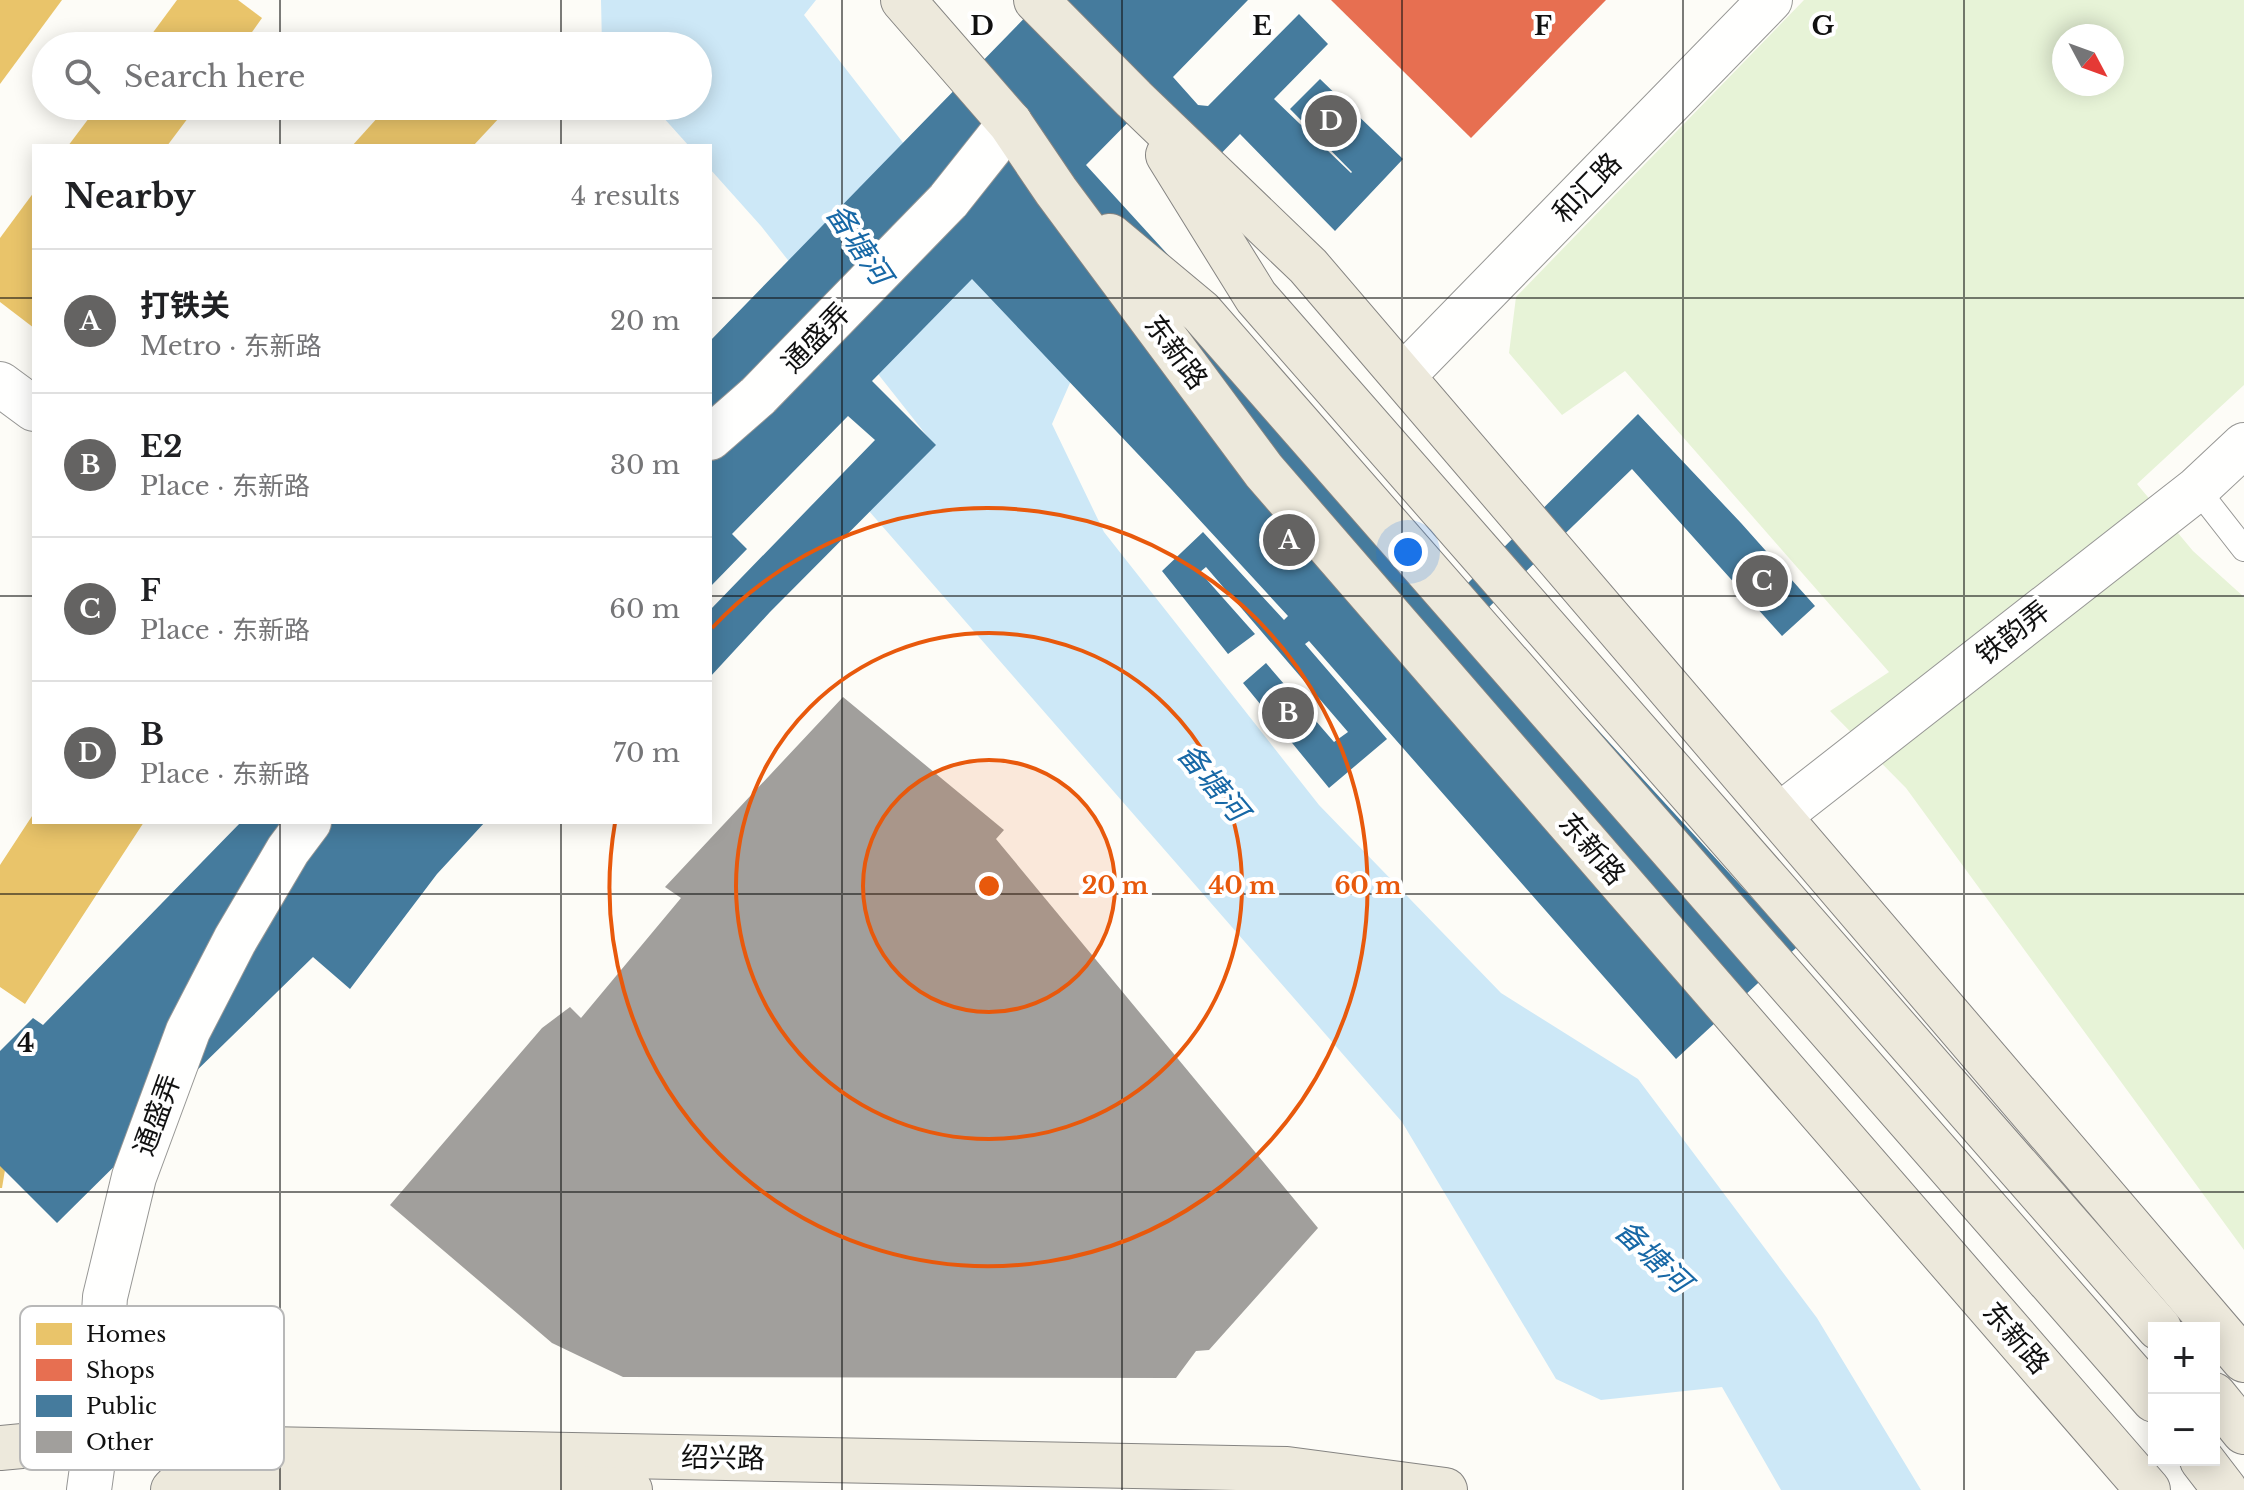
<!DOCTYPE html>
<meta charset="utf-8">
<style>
body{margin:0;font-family:"Libre Baskerville","Noto Sans SC",serif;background:#f6f6f6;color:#202124}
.controls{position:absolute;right:24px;bottom:24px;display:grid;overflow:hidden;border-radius:0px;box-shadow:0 4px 20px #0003}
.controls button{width:72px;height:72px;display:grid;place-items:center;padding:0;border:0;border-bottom:2px solid #e0e0e0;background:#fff;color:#202124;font:40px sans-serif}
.compass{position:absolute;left:2052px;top:24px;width:72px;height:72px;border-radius:50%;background:#fff;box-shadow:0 4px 20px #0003;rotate:131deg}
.you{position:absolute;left:1408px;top:552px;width:28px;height:28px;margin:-20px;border:6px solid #fff;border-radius:50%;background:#1a73e8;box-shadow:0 0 0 12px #1a73e833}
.badge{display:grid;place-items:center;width:52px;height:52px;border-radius:50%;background:#646362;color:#fff;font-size:26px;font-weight:700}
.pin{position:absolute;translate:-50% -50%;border:4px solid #fff;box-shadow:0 2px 8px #0006}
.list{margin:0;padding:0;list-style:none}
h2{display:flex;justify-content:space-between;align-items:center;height:104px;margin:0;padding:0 32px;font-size:34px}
h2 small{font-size:26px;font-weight:400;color:#757577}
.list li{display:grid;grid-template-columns:52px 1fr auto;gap:24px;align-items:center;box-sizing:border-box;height:144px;padding:0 32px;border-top:2px solid #e0e0e0}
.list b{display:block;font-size:30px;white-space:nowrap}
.list p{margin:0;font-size:26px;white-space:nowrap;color:#757577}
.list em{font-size:26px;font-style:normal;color:#757577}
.icon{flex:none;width:44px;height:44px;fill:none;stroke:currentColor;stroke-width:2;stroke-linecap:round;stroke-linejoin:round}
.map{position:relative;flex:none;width:2244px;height:1490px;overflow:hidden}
.search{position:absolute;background:#fff;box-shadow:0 4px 20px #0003;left:32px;top:32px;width:680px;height:88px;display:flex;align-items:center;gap:20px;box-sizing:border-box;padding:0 28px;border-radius:44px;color:#757577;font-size:30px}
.panel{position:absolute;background:#fff;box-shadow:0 4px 20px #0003;left:32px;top:144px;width:680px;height:680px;border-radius:0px}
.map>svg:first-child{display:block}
</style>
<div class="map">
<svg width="2244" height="1490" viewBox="0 0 2244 1490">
<rect width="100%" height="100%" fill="#fdfcf7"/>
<path fill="#e7f3d7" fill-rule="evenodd" d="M1804,0H2244V385L2137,484L2193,551L2244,597V1250L1906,788L1830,711L1889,672L1625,371L1562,415L1509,353L1516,297ZM2064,36H2112V84H2064Z"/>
<polygon fill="#cde8f7" points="601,0 816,0 804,15 1077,367 1052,424 1104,532 1319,805 1501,993 1638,1079 1817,1318 1921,1490 1781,1490 1722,1387 1601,1400 1556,1379 1402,1122 869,511 931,441 761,226 710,169 710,146 689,146 653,106 698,106 698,46 602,46"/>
<g fill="#e9c46a">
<polygon points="0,0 62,0 0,84"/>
<polygon points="177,0 238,0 262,18 242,46 143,46"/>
<polygon points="98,106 197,106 167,146 68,146"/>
<polygon points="388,106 491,106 501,116 473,146 352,146"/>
<polygon points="34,192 34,328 0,302 0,238"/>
<polygon points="34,813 34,822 144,822 25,1004 0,987 0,865"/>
<polygon points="0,1163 6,1164 2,1188 0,1188"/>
</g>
<polygon fill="#e76f51" points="1331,0 1606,0 1471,138"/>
<g fill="#457b9d">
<polygon points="1042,0 1248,0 1173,77 1198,105 1208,106 1299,14 1328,44 1274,99 1351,173 1352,172 1290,109 1320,79 1403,159 1335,231 1240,134 1210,165 1149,101 1086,165 1468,583 1638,414 1741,523 1815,606 1782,636 1632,469 1487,609 1797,947 1676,1059 1309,641 1305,644 1387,739 1329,788 1243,683 1266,663 1334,742 1348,732 1206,567 1200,572 1255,634 1228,654 1162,571 1203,532 1284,620 1288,616 1172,490 972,279 872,381 936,445 770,612 710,677 710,610 875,440 848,416 732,534 747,549 710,587 710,341"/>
<polygon points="241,822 485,822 437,874 350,989 313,957 145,1121 149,1132 57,1223 0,1166 0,1051 33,1018 43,1025"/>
</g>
<polygon fill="#a19f9c" points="843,697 1004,830 996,839 1318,1228 1209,1350 1196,1351 1176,1378 623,1377 552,1343 390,1205 542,1028 570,1007 581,1018 681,898 665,887"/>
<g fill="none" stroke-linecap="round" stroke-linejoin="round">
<defs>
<polyline id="service" points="2197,489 2244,549"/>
<g id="minor">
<polyline points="948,201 1010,123"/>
<polyline points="1403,376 1770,0"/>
<polyline points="0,384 34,409"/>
<polyline points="710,438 758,396"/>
<polyline points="1779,816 2197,489 2244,445"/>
<polyline points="89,1490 96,1439 105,1297 134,1177 188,1031 235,940 288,850 309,822"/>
</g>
<g id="primary">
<polyline points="903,0 1010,123 1056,191 1264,471 2148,1490"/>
<polyline points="1036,0 1134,99 1308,266 2244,1360"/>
<polyline points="1168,155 1256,297 2159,1328"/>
<polyline points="1110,236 1201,312 2154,1400"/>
<polyline points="2214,1395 2244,1432"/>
<polyline points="0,1448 96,1439 222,1448 1287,1469 1445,1490"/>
<polyline points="2202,1460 2225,1490"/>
<polyline points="173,1490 184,1479 630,1490"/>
</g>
</defs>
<use href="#service" stroke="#979795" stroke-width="26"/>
<use href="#minor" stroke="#979795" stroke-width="46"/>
<use href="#primary" stroke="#858482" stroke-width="46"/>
<use href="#service" stroke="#fffffe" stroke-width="24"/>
<use href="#minor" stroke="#fffffe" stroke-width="44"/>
<use href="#primary" stroke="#ede9dc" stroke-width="44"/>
<defs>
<polyline id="minor-bridge" points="758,396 948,201"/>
</defs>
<use href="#minor-bridge" stroke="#979795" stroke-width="46" stroke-linecap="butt"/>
<use href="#minor-bridge" stroke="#fffffe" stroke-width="44"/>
</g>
<path fill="none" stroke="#111" stroke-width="2" stroke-opacity="0.55" d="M280,0V46M561,0V46M842,0V1490M1122,0V1490M1402,0V1490M1683,0V1490M1964,0V1490M280,106V146M561,106V146M0,298H34M710,298H2244M0,596H34M710,596H2244M280,822V1490M561,822V1490M0,894H2244M0,1192H2244"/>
<circle cx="989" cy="886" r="126" fill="#e8590c" fill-opacity=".12"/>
<g fill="none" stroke="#e8590c" stroke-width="4">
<circle cx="989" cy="886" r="126"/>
<circle cx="989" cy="886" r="253"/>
<path d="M712 628A379 379 0 1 1 615 823"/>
</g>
<g text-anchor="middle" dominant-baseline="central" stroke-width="8" stroke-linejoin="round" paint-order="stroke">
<g font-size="28" fill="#111" stroke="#fff">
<text transform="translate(1587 188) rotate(-46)">和汇路</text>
<text transform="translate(816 338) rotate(-46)">通盛弄</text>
<text transform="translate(1176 352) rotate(53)">东新路</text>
<text transform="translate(2013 633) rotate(-38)">铁韵弄</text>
<text transform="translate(1592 849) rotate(49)">东新路</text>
<text transform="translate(157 1115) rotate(-70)">通盛弄</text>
<text transform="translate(2016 1338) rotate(49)">东新路</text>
<text transform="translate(723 1458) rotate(1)">绍兴路</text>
</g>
<g font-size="30" font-style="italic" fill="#1768a6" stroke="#fff">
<text transform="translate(859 244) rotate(56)">备塘河</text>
<text transform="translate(1213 782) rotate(50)">备塘河</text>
<text transform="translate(1653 1256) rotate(43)">备塘河</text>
</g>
</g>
<rect x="20" y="1306" width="264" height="164" rx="12" fill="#fff" stroke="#b8b8b8" stroke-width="2"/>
<rect x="36" y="1323" width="36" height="22" fill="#e9c46a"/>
<rect x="36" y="1359" width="36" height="22" fill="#e76f51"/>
<rect x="36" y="1395" width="36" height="22" fill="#457b9d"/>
<rect x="36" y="1431" width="36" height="22" fill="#a19f9c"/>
<g font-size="22" fill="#111">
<text x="86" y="1342">Homes</text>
<text x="86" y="1378">Shops</text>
<text x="86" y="1414">Public</text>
<text x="86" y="1450">Other</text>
</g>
<g font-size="26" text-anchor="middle" font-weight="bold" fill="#111" stroke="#fff" stroke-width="8" stroke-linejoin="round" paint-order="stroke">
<text x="982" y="35">D</text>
<text x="1262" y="35">E</text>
<text x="1543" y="35">F</text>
<text x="1823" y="35">G</text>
<text x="26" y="1052">4</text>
</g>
<circle cx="989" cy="886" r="12" fill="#e8590c" stroke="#fff" stroke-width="4"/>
<g font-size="24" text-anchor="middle" font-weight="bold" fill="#e8590c" stroke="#fff" stroke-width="8" stroke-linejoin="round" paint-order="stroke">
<text x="1115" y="894">20 m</text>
<text x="1242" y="894">40 m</text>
<text x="1368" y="894">60 m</text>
</g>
</svg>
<div class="controls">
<button>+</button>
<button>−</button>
</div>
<svg class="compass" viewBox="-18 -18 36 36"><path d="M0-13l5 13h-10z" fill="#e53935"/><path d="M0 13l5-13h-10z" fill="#757577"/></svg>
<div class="you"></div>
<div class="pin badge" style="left:1289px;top:540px">A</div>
<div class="pin badge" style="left:1288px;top:713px">B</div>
<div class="pin badge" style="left:1762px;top:581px">C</div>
<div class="pin badge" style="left:1331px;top:121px">D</div>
<div class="search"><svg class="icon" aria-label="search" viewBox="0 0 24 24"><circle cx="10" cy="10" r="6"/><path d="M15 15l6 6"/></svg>Search here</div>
<section class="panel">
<h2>Nearby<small>4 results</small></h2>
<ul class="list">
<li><span class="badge">A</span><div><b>打铁关</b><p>Metro · 东新路</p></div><em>20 m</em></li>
<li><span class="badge">B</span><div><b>E2</b><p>Place · 东新路</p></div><em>30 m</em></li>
<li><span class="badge">C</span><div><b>F</b><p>Place · 东新路</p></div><em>60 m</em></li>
<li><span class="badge">D</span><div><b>B</b><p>Place · 东新路</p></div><em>70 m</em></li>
</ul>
</section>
</div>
